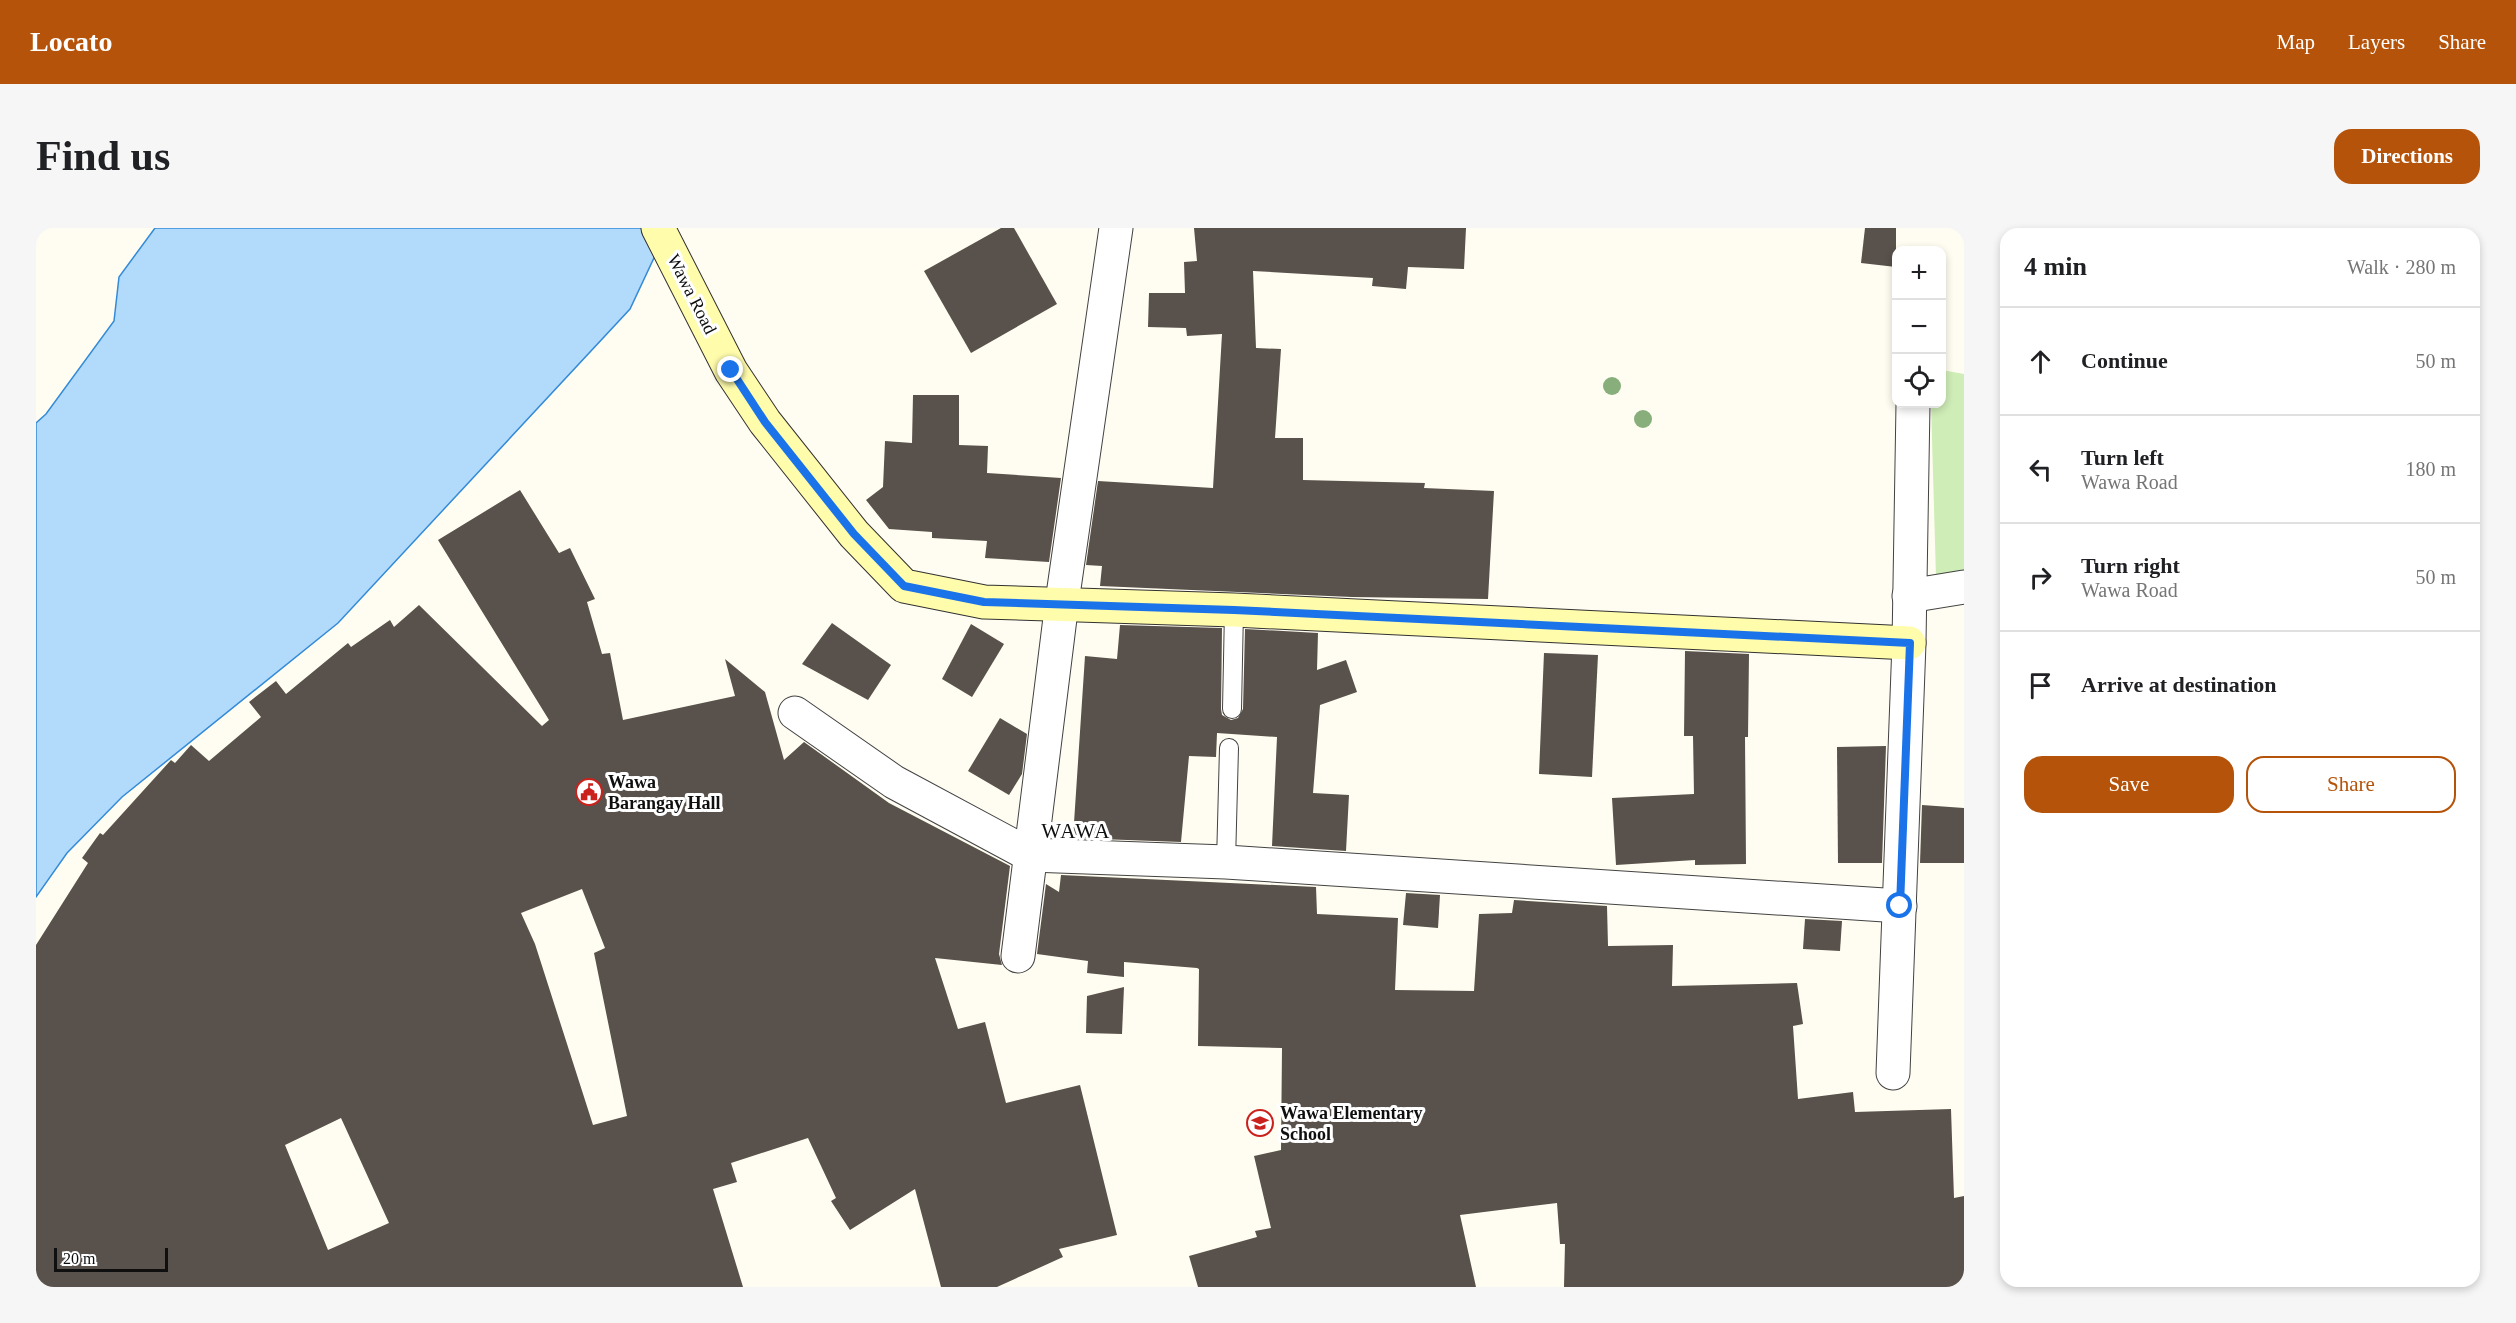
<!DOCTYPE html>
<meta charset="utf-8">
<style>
body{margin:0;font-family:"Times New Roman",serif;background:#f6f6f6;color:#202124}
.controls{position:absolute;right:18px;top:18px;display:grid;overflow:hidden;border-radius:12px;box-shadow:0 3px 9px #0003}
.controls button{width:54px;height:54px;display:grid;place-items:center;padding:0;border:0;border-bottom:2px solid #e0e0e0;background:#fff;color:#202124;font:30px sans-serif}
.scale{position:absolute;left:18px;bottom:15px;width:114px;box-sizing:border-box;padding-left:6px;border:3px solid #0f0f0f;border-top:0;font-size:16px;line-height:21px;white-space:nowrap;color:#0f0f0f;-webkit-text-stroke:4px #fff;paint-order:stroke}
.stop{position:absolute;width:18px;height:18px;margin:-14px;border:4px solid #1a73e8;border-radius:50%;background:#fff}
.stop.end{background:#1a73e8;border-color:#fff;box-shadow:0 2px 6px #0008}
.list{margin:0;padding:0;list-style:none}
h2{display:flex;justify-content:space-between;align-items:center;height:78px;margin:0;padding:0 24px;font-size:26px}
h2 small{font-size:20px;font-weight:400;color:#757577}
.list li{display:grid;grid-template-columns:39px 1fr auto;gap:18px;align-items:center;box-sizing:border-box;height:108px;padding:0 24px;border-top:2px solid #e0e0e0}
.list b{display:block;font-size:22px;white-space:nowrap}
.list p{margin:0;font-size:20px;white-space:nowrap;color:#757577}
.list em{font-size:20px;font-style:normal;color:#757577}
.actions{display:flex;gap:12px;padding:18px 24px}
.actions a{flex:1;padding:14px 0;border:2px solid #b45309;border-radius:18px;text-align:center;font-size:21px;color:#b45309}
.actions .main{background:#b45309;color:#fff}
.icon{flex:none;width:33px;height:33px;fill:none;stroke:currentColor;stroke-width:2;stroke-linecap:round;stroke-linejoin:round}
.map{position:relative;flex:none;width:1928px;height:1059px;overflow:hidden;border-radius:18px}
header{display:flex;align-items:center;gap:36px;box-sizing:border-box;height:84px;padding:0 30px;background:#b45309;color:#fff}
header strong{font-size:28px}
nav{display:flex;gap:33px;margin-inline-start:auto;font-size:21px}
.intro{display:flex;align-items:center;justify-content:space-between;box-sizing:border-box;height:144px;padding:0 36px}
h1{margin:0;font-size:42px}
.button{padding:15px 27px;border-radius:18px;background:#b45309;color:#fff;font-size:21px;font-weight:700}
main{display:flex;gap:36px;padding:0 36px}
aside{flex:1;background:#fff;border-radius:18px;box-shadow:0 3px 9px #0003}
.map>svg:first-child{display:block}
</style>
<header>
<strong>Locato</strong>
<nav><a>Map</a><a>Layers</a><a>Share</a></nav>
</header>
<div class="intro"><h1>Find us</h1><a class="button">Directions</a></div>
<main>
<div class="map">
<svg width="1928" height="1059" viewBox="0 0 1928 1059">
<rect width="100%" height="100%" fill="#fffdf1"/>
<polygon fill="#cfedb7" points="1906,142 1928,146 1928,345 1900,349 1895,176 1906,176"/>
<polygon fill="#b2dafb" stroke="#338ad7" stroke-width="1.5" points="119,0 632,0 594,81 302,395 86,569 31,625 0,669 0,195 10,186 78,93 83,49"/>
<g fill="#59514b" fill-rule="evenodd">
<polygon points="965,0 978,0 1021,76 935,125 888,43"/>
<polygon points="1158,0 1430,0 1428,41 1372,39 1370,61 1336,58 1337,50 1217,43 1220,120 1245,121 1239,210 1267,210 1267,252 1389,255 1388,260 1458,263 1452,371 1316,369 1064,358 1066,338 1050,337 1062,253 1177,260 1186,106 1151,108 1150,100 1112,99 1113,65 1149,65 1148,34 1161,33"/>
<polygon points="1829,0 1860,0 1860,39 1825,35"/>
<polygon points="877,167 923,167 923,217 952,218 951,245 1025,250 1013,334 949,330 951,313 896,310 896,304 853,301 830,272 847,259 849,213 876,215"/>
<path d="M484,262L523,325L534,320L559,371L551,374L566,426L574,425L587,492L699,468L689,431L729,464L748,532L768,514L853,575L974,638L963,726L966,737L899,730L922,801L949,794L970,875L1044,857L1081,1007L1023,1021L1027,1029L961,1059H905L879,961L814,1002L795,973L800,970L772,910L695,935L701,954L677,961L707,1059H0V717L52,635L46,630L64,605L67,607L135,532L139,535L155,517L173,533L225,489L213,474L240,453L250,466L312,415L315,419L354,392L358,399L383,377L506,498L513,492L402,312ZM546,661L569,720L558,725L591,888L557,897L499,716L485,685ZM305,890L353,995L292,1022L249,917Z"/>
<polygon points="796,395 855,437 832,472 766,436"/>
<polygon points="935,396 968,416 936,469 906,451"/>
<polygon points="1084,397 1186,400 1185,481 1186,487 1195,492 1202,490 1207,481 1209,401 1282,405 1281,442 1310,432 1321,464 1284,477 1277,565 1313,567 1310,623 1236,618 1241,509 1181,505 1180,529 1153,528 1145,614 1037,610 1049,428 1081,431"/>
<polygon points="1649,423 1713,426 1712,509 1709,509 1710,636 1659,637 1659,632 1580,637 1576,570 1658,566 1657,508 1648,508"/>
<polygon points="1508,425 1562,427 1556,549 1503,546"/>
<polygon points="964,490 991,506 986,546 973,567 932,543"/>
<polygon points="1850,518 1846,635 1802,635 1801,519"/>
<polygon points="1886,577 1928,580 1928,635 1884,635"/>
<polygon points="1025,647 1280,659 1281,686 1362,690 1359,762 1438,763 1443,686 1476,685 1478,672 1571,678 1572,718 1637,717 1636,758 1761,755 1767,796 1757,798 1762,871 1817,864 1819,884 1915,881 1918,970 1928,968 1928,1059 1528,1059 1529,1016 1524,1016 1521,975 1424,987 1440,1059 1162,1059 1153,1028 1221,1009 1219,1003 1235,1000 1218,928 1245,922 1246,820 1162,818 1163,741 1161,740 1088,734 1088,749 1051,745 1052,733 1001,726 1010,656 1023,664"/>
<polygon points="1370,665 1404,667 1402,700 1367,697"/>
<polygon points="1769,691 1806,693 1804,723 1767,721"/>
<polygon points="1088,759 1086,806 1050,805 1051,768"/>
</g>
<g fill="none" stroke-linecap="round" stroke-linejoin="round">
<defs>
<g id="lane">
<polyline points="1196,481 1198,382"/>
<polyline points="1190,634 1193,520"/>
</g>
<g id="street">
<polyline points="1873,368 1928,359"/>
<polyline points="759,485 858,554 994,627 1190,634 1864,678"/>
<polyline points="982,728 1026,374 1080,0"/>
<polyline points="1857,845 1873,415 1877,176"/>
</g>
<polyline id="secondary" points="622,0 695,143 729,194 818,306 868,358 948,374 1198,382 1873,415"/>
</defs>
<use href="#lane" stroke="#424242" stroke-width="20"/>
<use href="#street" stroke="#424242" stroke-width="35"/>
<use href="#secondary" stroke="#313131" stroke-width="35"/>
<use href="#lane" stroke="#fff" stroke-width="18"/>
<use href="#street" stroke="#fff" stroke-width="33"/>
<use href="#secondary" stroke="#fffcac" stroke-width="33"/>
</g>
<g fill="#87ae7b">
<circle cx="1576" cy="158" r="9"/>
<circle cx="1607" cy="191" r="9"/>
</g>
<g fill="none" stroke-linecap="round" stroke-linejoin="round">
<polyline stroke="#1a73e8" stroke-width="8" points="695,142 729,194 818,306 868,358 948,374 1198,382 1874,415 1864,678"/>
</g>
<defs>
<symbol id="civic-ring" viewBox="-11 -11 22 22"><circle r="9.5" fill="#fff" stroke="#cb211c" stroke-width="1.5"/><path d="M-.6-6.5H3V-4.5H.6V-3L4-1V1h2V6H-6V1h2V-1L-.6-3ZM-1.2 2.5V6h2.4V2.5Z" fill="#cb211c"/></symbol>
<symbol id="school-ring" viewBox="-11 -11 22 22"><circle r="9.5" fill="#fff" stroke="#cb211c" stroke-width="1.5"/><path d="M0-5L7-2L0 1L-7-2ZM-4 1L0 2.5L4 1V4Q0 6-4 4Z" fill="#cb211c"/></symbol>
</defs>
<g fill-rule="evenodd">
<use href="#civic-ring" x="538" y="549" width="30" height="30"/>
<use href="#school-ring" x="1209" y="880" width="30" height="30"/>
</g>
<g text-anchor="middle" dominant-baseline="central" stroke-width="6" stroke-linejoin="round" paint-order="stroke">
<g font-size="18" fill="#0f0f0f" stroke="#fff">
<text transform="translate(656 66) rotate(63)">Wawa Road</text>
</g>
<g font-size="18" font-weight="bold" fill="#0f0f0f" stroke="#fff" text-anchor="start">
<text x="572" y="554">Wawa<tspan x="572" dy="21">Barangay Hall</tspan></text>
<text x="1244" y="885">Wawa Elementary<tspan x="1244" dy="21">School</tspan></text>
</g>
<g font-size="21" letter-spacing="1.5" fill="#0f0f0f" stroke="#fff">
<text x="1040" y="603">WAWA</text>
</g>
</g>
</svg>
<div class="controls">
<button>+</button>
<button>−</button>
<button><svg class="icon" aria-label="locate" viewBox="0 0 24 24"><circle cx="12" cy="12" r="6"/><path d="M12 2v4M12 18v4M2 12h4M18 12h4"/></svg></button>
</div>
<div class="scale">20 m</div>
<div class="stop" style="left:1864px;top:678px"></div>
<div class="stop end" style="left:695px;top:142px"></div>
</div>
<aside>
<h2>4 min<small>Walk · 280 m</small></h2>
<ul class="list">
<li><svg class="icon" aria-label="ahead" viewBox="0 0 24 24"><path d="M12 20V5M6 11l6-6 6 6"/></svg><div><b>Continue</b></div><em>50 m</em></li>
<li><svg class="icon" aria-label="left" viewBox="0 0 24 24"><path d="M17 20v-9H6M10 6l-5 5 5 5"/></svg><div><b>Turn left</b><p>Wawa Road</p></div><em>180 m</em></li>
<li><svg class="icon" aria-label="right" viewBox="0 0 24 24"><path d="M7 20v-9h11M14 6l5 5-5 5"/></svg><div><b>Turn right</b><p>Wawa Road</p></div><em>50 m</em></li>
<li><svg class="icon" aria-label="arrive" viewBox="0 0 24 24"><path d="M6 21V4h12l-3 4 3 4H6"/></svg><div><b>Arrive at destination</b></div></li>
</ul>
<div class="actions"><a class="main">Save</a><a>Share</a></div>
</aside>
</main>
